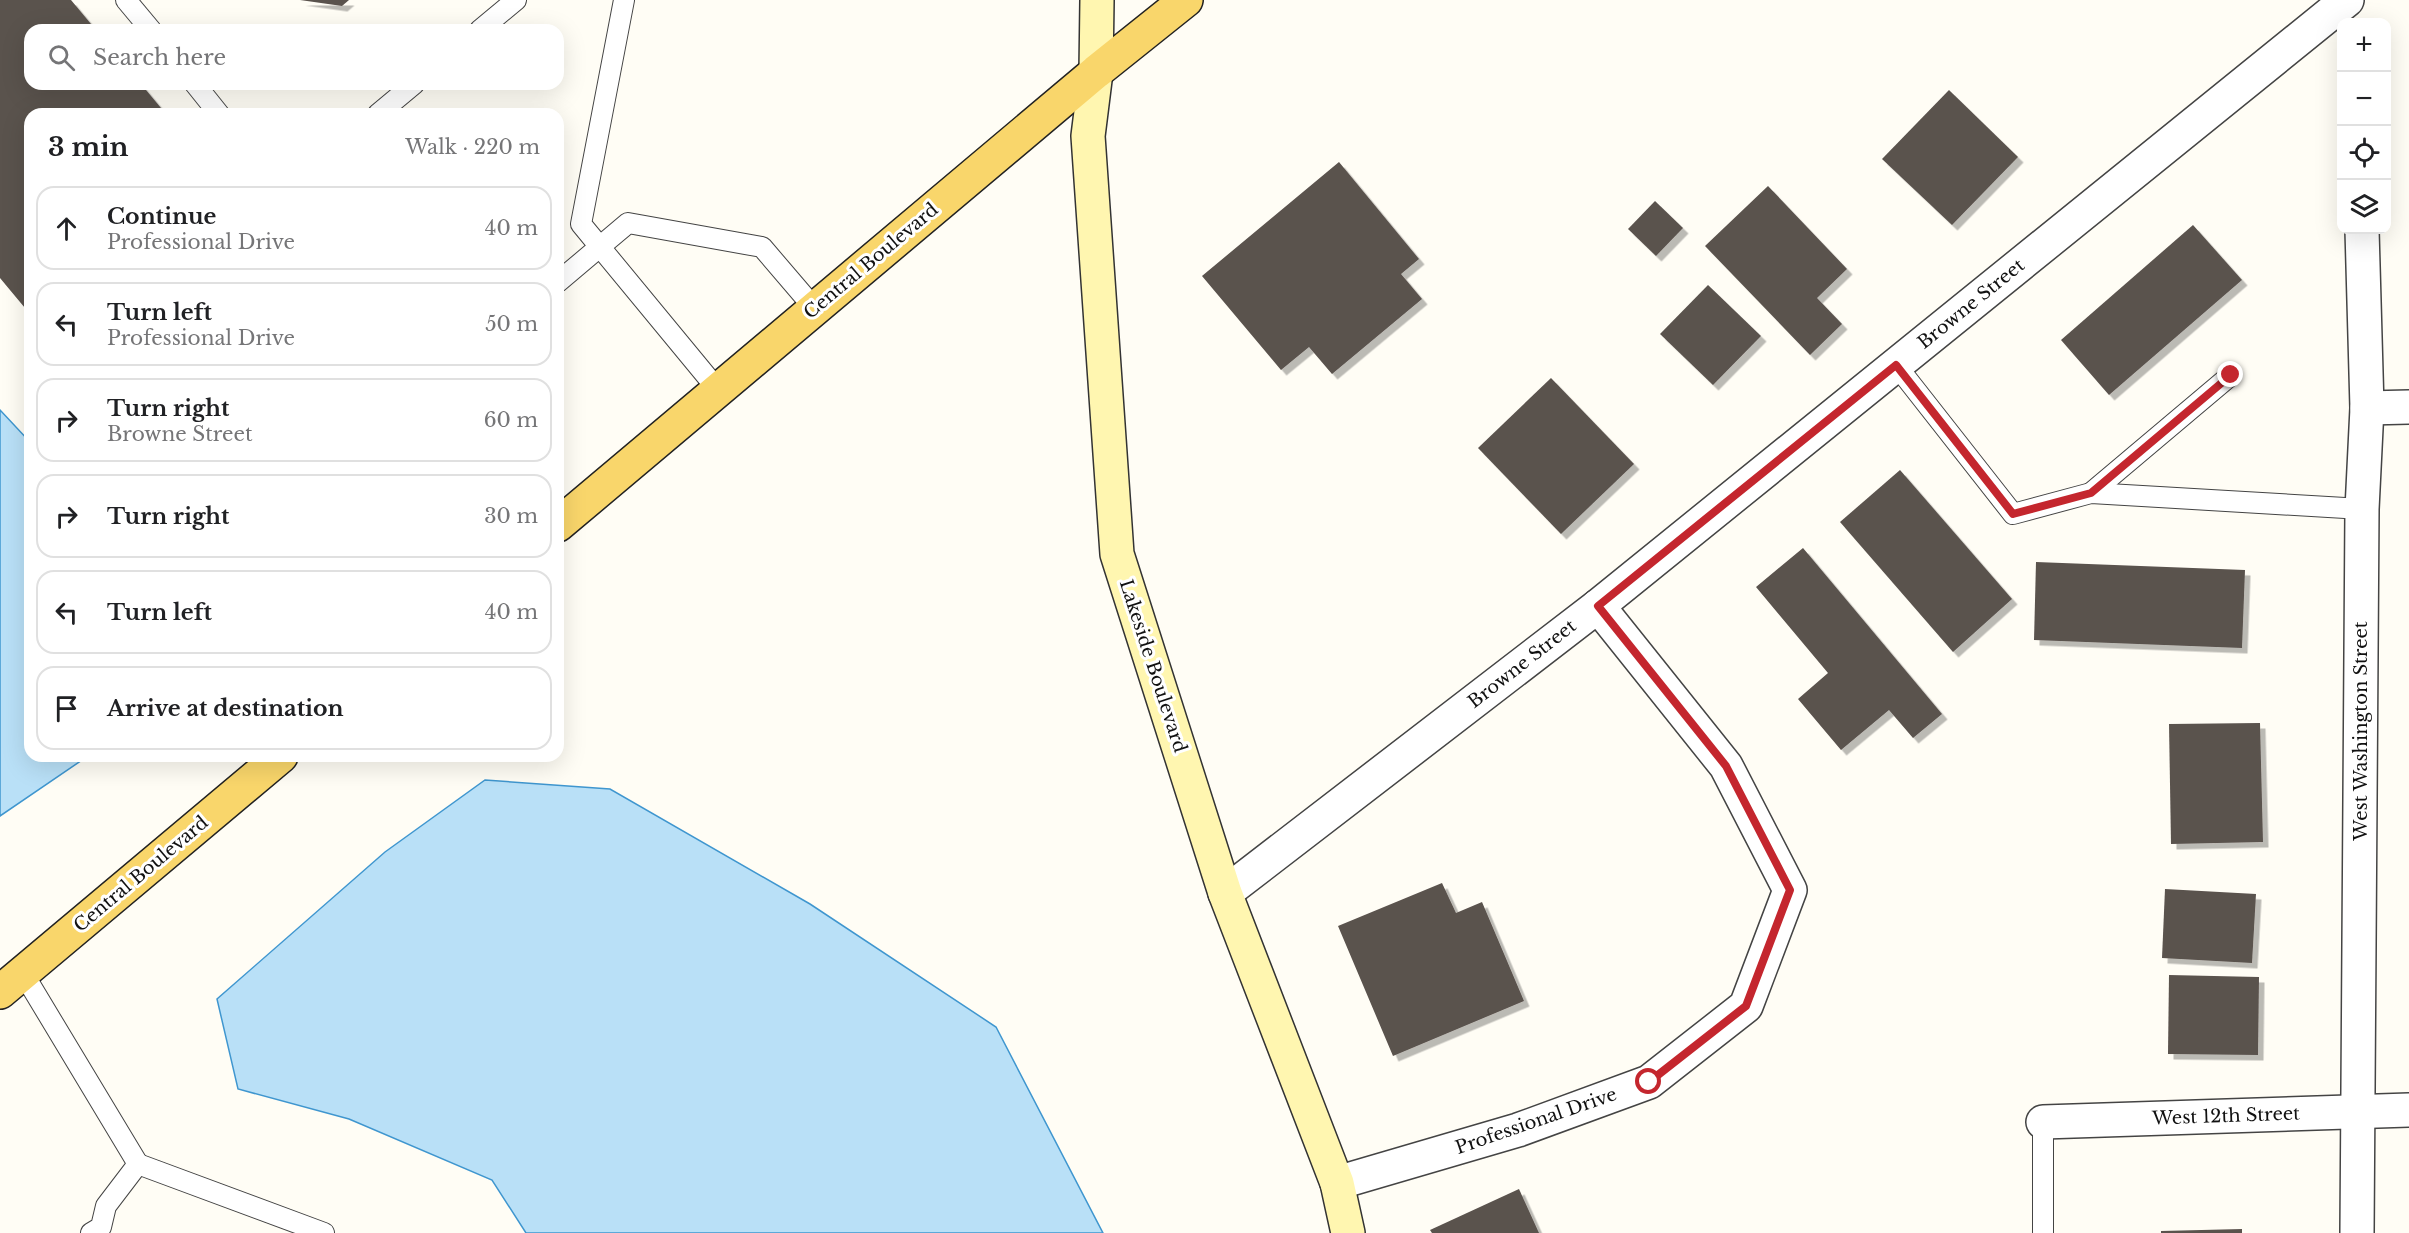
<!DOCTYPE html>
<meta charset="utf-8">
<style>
body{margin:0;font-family:"Libre Baskerville",serif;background:#f2f2f2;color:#202124}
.controls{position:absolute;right:18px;top:18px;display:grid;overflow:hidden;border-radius:12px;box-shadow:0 6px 24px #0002}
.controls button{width:54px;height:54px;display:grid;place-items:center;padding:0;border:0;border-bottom:2px solid #e0e0e0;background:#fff;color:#202124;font:30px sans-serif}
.stop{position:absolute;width:18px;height:18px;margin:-14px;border:4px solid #c4262e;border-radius:50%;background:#fff}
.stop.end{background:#c4262e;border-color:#fff;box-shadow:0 2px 6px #0008}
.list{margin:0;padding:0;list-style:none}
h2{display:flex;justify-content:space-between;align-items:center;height:78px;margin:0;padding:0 24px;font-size:26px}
h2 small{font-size:20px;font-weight:400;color:#757577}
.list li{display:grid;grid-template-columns:39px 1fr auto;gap:18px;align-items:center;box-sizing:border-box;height:84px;margin:0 12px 12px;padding:0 12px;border:2px solid #e0e0e0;border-radius:18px}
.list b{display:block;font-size:22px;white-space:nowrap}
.list p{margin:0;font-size:20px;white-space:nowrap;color:#757577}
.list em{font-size:20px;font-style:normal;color:#757577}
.icon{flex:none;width:33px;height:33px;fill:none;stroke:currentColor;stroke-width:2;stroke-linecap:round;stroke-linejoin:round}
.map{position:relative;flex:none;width:2409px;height:1233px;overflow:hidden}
.search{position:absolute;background:#fff;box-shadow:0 6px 24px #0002;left:24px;top:24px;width:540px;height:66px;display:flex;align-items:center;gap:15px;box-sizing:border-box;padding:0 21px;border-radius:18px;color:#757577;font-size:22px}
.panel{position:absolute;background:#fff;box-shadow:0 6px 24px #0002;left:24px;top:108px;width:540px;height:654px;border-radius:18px}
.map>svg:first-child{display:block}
</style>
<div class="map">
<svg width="2409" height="1233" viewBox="0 0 2409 1233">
<defs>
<filter id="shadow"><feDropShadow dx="5.5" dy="5.5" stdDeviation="0" flood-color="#0004"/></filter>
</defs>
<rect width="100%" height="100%" fill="#fffdf5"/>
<g fill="#b9e0f7" stroke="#3f96cf" stroke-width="1.5">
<polygon points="0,410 30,442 30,756 88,756 0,816"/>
<polygon points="485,780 610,789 810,904 996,1027 1103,1233 526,1233 492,1180 349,1119 238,1089 217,999 385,852"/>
</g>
<g fill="#5a524d" filter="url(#shadow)">
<polygon points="0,0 71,0 96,30 30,30 30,84 141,84 166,114 30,114 30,314 0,278"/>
<polygon points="300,0 349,0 342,6"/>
<polygon points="1949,90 2018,157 1952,225 1882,159"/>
<polygon points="1339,162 1419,259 1401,274 1422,299 1332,374 1309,347 1281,370 1202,276"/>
<polygon points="1768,186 1847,269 1817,298 1842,324 1810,355 1705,246"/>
<polygon points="1655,201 1683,228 1656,256 1628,229"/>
<polygon points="2193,225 2242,280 2109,395 2061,340"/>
<polygon points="1708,285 1761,336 1713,385 1660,334"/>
<polygon points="1551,378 1634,464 1561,534 1478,448"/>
<polygon points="1900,470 2012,599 1953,652 1840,522"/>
<polygon points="1803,548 1942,714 1913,738 1889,710 1841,750 1798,699 1828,673 1756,587"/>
<polygon points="2036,562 2245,570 2242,648 2034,640"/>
<polygon points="2260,723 2263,842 2171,844 2169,724"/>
<polygon points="1442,883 1456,913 1482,902 1524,1001 1393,1056 1338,926"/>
<polygon points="2165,889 2256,894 2252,963 2162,958"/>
<polygon points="2169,975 2259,977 2258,1055 2168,1054"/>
<polygon points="1519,1189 1539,1233 1432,1233 1430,1230"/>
<polygon points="2242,1229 2242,1233 2161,1233 2161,1231"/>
</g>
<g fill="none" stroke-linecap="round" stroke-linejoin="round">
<defs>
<g id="lane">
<polyline points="126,0 151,30"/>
<polyline points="624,0 581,224 718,390"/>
<polyline points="480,30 516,0"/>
<polyline points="195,84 219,114"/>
<polyline points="378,114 414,84"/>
<polyline points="558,282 628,223 762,247 815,309"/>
<polyline points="1896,365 2013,514 2091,493 2362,509"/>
<polyline points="2091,493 2231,375"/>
<polyline points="23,973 138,1164 106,1206 101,1227 91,1233"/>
<polyline points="138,1164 324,1233"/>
<polyline points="2043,1233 2043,1122"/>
</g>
<g id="street">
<polyline points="2367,408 2409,407"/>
<polyline points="1225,893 1598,606 2347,0"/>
<polyline points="2043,1122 2409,1110"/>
<polyline points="1337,1183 1518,1130 1649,1082 1746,1006 1790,890 1726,766 1598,606"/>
<polyline points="2357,1233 2362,509 2367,408 2362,230"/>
</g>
<polyline id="secondary" points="1097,0 1096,72 1088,136 1117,554 1225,893 1337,1183 1348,1233"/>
<g id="primary">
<polyline points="558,525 1096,72 1186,0"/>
<polyline points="0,992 281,756"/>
</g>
</defs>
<use href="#lane" stroke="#444" stroke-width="22"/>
<use href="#street" stroke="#444" stroke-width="36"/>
<use href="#secondary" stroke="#333" stroke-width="36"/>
<use href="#primary" stroke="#222" stroke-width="36"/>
<use href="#lane" stroke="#fff" stroke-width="20"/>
<use href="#street" stroke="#fff" stroke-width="33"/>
<use href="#secondary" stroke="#fff6b0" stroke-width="33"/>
<use href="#primary" stroke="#f9d66b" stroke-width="33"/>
</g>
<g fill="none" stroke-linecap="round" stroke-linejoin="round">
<polyline stroke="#c4262e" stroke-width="8" points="1649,1082 1746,1006 1790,890 1726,766 1598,606 1896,365 2013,514 2091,493 2231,375"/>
</g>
<g text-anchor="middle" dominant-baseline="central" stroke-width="6" stroke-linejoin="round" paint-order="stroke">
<g font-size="18" fill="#111" stroke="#fff">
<text transform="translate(871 261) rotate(-40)">Central Boulevard</text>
<text transform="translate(1971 304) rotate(-39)">Browne Street</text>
<text transform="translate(1522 664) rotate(-38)">Browne Street</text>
<text transform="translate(1153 666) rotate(72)">Lakeside Boulevard</text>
<text transform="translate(2361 731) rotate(-90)">West Washington Street</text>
<text transform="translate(141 874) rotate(-40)">Central Boulevard</text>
<text transform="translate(2226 1116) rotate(-2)">West 12th Street</text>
<text transform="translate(1536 1121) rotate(-19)">Professional Drive</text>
</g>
</g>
</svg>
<div class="controls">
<button>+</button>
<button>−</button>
<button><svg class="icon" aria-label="locate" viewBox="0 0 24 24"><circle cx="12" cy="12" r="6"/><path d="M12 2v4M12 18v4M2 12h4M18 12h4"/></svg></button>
<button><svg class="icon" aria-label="layers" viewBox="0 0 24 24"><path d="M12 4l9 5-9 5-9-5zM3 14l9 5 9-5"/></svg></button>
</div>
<div class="stop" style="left:1649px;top:1082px"></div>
<div class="stop end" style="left:2231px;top:375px"></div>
<div class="search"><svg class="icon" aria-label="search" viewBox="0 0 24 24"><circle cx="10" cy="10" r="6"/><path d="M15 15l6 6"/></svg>Search here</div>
<section class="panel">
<h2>3 min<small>Walk · 220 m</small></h2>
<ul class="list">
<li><svg class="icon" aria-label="ahead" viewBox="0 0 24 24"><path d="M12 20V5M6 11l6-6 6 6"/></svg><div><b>Continue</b><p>Professional Drive</p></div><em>40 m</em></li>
<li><svg class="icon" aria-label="left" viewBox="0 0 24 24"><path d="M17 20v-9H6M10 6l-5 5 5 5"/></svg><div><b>Turn left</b><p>Professional Drive</p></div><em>50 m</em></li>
<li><svg class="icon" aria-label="right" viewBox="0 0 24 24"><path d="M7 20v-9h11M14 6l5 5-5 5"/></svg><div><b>Turn right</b><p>Browne Street</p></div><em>60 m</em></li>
<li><svg class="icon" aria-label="right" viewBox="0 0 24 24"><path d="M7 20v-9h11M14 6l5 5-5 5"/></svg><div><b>Turn right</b></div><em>30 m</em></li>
<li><svg class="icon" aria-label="left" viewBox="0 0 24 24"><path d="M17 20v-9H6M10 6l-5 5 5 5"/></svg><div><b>Turn left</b></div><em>40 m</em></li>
<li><svg class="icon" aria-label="arrive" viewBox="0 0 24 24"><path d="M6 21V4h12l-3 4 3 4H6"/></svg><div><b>Arrive at destination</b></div></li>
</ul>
</section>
</div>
